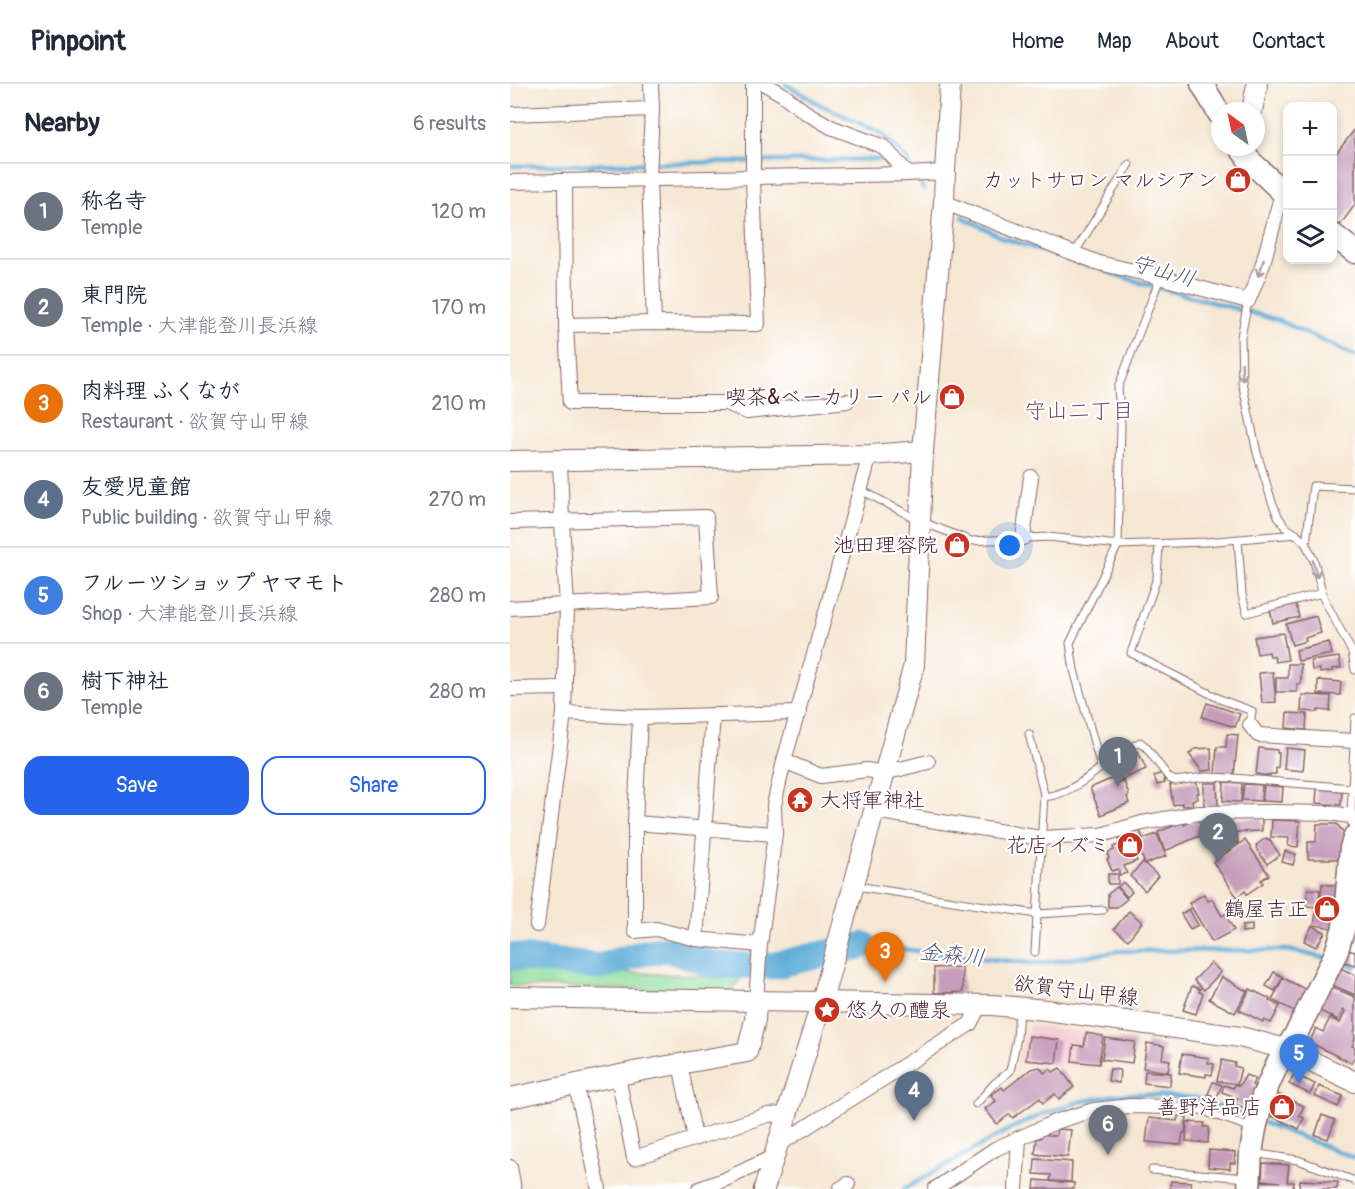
<!DOCTYPE html>
<meta charset="utf-8">
<style>
body{margin:0;font-family:Pangolin,"Klee One",sans-serif;background:#f6f6f7;color:#1f2937}
.controls{position:absolute;right:18px;top:18px;display:grid;overflow:hidden;border-radius:12px;box-shadow:0 3px 9px #0003}
.controls button{width:54px;height:54px;display:grid;place-items:center;padding:0;border:0;border-bottom:2px solid #e0e1e3;background:#fff;color:#1f2937;font:30px sans-serif}
.compass{position:absolute;left:701px;top:18px;width:54px;height:54px;border-radius:50%;background:#fff;box-shadow:0 3px 9px #0003;rotate:327deg}
.you{position:absolute;left:500px;top:462px;width:21px;height:21px;margin:-15px;border:4px solid #fff;border-radius:50%;background:#1a73e8;box-shadow:0 0 0 9px #1a73e833}
.badge{display:grid;place-items:center;width:39px;height:39px;border-radius:50%;background:#2563eb;color:#fff;font-size:20px;font-weight:700}
.pin{position:absolute;translate:-50% -50px;filter:drop-shadow(0 2px 3px #0008)}
.pin::after{content:'';position:absolute;top:32px;width:21px;height:18px;background:inherit;clip-path:polygon(0 0,100% 0,50% 100%)}
.list{margin:0;padding:0;list-style:none}
h2{display:flex;justify-content:space-between;align-items:center;height:78px;margin:0;padding:0 24px;font-size:26px}
h2 small{font-size:20px;font-weight:400;color:#747a83}
.list li{display:grid;grid-template-columns:39px 1fr auto;gap:18px;align-items:center;box-sizing:border-box;height:96px;padding:0 24px;border-top:2px solid #e0e1e3}
.list b{display:block;font-size:22px;white-space:nowrap}
.list p{margin:0;font-size:20px;white-space:nowrap;color:#747a83}
.list em{font-size:20px;font-style:normal;color:#747a83}
.actions{display:flex;gap:12px;padding:18px 24px}
.actions a{flex:1;padding:14px 0;border:2px solid #2563eb;border-radius:18px;text-align:center;font-size:21px;color:#2563eb}
.actions .main{background:#2563eb;color:#fff}
.icon{flex:none;width:33px;height:33px;fill:none;stroke:currentColor;stroke-width:2;stroke-linecap:round;stroke-linejoin:round}
.map{position:relative;flex:none;width:845px;height:1105px;overflow:hidden}
header{display:flex;align-items:center;gap:36px;box-sizing:border-box;height:84px;padding:0 30px;background:#fff;border-bottom:2px solid #e0e1e3}
header strong{font-size:28px}
nav{display:flex;gap:33px;margin-inline-start:auto;font-size:21px}
main{display:flex}
aside{flex:1;background:#fff}
.map>svg:first-child{display:block}
</style>
<header>
<strong>Pinpoint</strong>
<nav><a>Home</a><a>Map</a><a>About</a><a>Contact</a></nav>
</header>
<main>
<aside>
<h2>Nearby<small>6 results</small></h2>
<ul class="list">
<li><span class="badge" style="background:#6b7280">1</span><div><b>称名寺</b><p>Temple</p></div><em>120 m</em></li>
<li><span class="badge" style="background:#6b7280">2</span><div><b>東門院</b><p>Temple · 大津能登川長浜線</p></div><em>170 m</em></li>
<li><span class="badge" style="background:#e8710a">3</span><div><b>肉料理 ふくなが</b><p>Restaurant · 欲賀守山甲線</p></div><em>210 m</em></li>
<li><span class="badge" style="background:#5c6f8a">4</span><div><b>友愛児童館</b><p>Public building · 欲賀守山甲線</p></div><em>270 m</em></li>
<li><span class="badge" style="background:#3f7fe0">5</span><div><b>フルーツショップ ヤマモト</b><p>Shop · 大津能登川長浜線</p></div><em>280 m</em></li>
<li><span class="badge" style="background:#6b7280">6</span><div><b>樹下神社</b><p>Temple</p></div><em>280 m</em></li>
</ul>
<div class="actions"><a class="main">Save</a><a>Share</a></div>
</aside>
<div class="map">
<svg width="845" height="1105" viewBox="0 0 845 1105">
<rect width="100%" height="100%" fill="#fff"/>
<filter id="ink" filterUnits="userSpaceOnUse"><feTurbulence type="fractalNoise" baseFrequency=".0167" numOctaves="2"/><feDisplacementMap in="SourceGraphic" scale="12" xChannelSelector="R" yChannelSelector="G"/><feConvolveMatrix kernelMatrix="1 2 1 2 8 2 1 2 1" color-interpolation-filters="sRGB"/></filter>
<filter id="wash" filterUnits="userSpaceOnUse"><feTurbulence type="fractalNoise" baseFrequency=".008" numOctaves="4" result="noise"/><feDisplacementMap in="SourceGraphic" scale="24" xChannelSelector="R" yChannelSelector="G"/><feGaussianBlur stdDeviation="1.35" result="paint"/><feColorMatrix in="noise" values="0 0 0 0 0 0 0 0 0 0 0 0 0 0 0 0 0 1.4 0 .05"/><feComposite in="paint" operator="in"/></filter>
<g filter="url(#wash)">
<rect width="100%" height="100%" fill="#f6e7d3"/>
<polygon fill="#f6cfd6" points="521,941 594,951 591,981 585,983 509,979 508,973"/>
<polygon fill="#8ede9d" stroke="#6c7e64" stroke-width="1.5" points="0,883 231,894 221,908 0,902"/>
<g fill="none" stroke-linecap="round" stroke-linejoin="round">
<g stroke="#5fadd9" stroke-width="4.5">
<polyline points="276,0 311,21 371,49 396,74 399,79"/>
<polyline points="0,82 381,75"/>
<polyline points="411,101 414,106"/>
<polyline points="453,133 493,154 579,182"/>
<polyline points="592,186 635,200 768,236 845,272"/>
<polyline points="354,861 527,880 609,867 778,866 815,874"/>
<polyline points="831,878 845,883"/>
<polyline points="754,1039 845,1074"/>
<polyline points="394,1105 498,1046 531,1031 569,1018 606,1011 629,1010 685,1014 741,1034"/>
</g>
<polyline stroke="#5fadd9" stroke-width="27" points="0,872 89,883 133,869 157,865 205,881 261,882 354,861"/>
</g>
<g id="blocks">
<g fill="#c69ebc">
<polygon points="845,45 845,121 827,145 822,141 822,75"/>
<polygon points="786,520 789,533 763,539 760,526"/>
<polygon points="806,532 811,549 795,554 796,557 782,561 776,540"/>
<polygon points="773,549 778,576 765,578 764,572 760,572 759,568 747,570 744,553"/>
<polygon points="819,558 822,570 788,577 786,566"/>
<polygon points="829,573 831,584 822,585 823,587 810,589 810,585 802,586 801,577"/>
<polygon points="778,580 791,580 791,600 787,600 787,608 766,608 766,594 778,594"/>
<polygon points="763,588 766,618 752,619 749,589"/>
<polygon points="808,596 831,598 830,611 808,610"/>
<polygon points="792,611 821,612 820,627 808,626 808,628 791,627"/>
<polygon points="697,619 730,630 725,643 692,633"/>
<polygon points="777,629 797,630 796,646 776,644"/>
<polygon points="717,650 728,651 724,691 705,690 707,663 716,663"/>
<polygon points="701,664 702,686 692,687 679,670 685,665"/>
<polygon points="749,664 767,666 767,669 769,669 768,684 766,684 766,690 760,690 760,692 746,690"/>
<polygon points="776,664 795,666 793,687 774,685"/>
<polygon points="628,667 636,685 611,696 609,691 607,692 601,678"/>
<polygon points="652,689 655,699 647,701 644,692"/>
<polygon points="608,692 610,699 614,697 619,711 617,713 619,719 591,731 580,704"/>
<polygon points="686,697 689,709 687,709 688,715 682,716 683,721 673,722 672,719 663,721 660,701"/>
<polygon points="714,698 732,699 731,718 713,717"/>
<polygon points="694,699 707,699 708,722 694,722"/>
<polygon points="734,700 752,701 751,717 732,716"/>
<polygon points="754,701 773,703 772,718 752,717"/>
<polygon points="807,705 832,707 831,721 806,719"/>
<polygon points="752,734 752,747 727,748 728,759 704,759 703,748 700,748 695,736"/>
<polygon points="688,735 694,750 655,767 648,748 673,738 674,741"/>
<polygon points="762,736 790,737 788,763 778,762 779,754 761,753"/>
<polygon points="807,740 827,740 834,749 834,775 798,775 798,758 806,758"/>
<polygon points="630,747 633,755 647,750 656,772 635,780 628,763 624,765 619,751"/>
<polygon points="618,752 627,777 614,782 617,789 610,791 608,785 602,787 597,775 599,774 597,769 604,766 603,763 611,760 609,755"/>
<polygon points="756,754 757,756 759,755 770,771 757,780 746,764 747,762 746,761"/>
<polygon points="735,756 759,791 751,796 753,799 737,810 735,807 727,813 703,778"/>
<polygon points="775,767 786,770 783,781 772,778"/>
<polygon points="633,778 648,792 635,807 620,792"/>
<rect x="598" y="790" width="10" height="10"/>
<polygon points="613,798 622,808 617,813 608,803"/>
<polygon points="812,800 832,802 830,825 810,823"/>
<polygon points="607,803 617,815 607,823 598,823 598,810"/>
<polygon points="798,805 810,806 808,823 796,822"/>
<polygon points="694,810 698,817 702,815 712,832 715,830 724,846 702,858 679,819"/>
<polygon points="807,824 831,828 828,845 804,841"/>
<polygon points="679,825 688,841 680,845 671,830"/>
<polygon points="619,827 632,838 618,856 604,845"/>
<polygon points="742,841 742,847 732,848 732,842"/>
<polygon points="802,842 815,848 806,863 794,857"/>
<polygon points="838,866 845,868 845,881 834,878"/>
<polygon points="701,879 711,888 694,906 684,896"/>
<polygon points="452,883 453,908 424,909 424,884"/>
<polygon points="828,883 845,891 845,911 820,900"/>
<polygon points="764,888 773,893 765,907 756,902"/>
<polygon points="712,893 737,907 725,929 699,915"/>
<polygon points="773,894 801,908 790,930 762,916"/>
<polygon points="682,902 690,905 689,908 693,909 686,930 673,926"/>
<polygon points="819,902 845,913 845,946 844,948 845,954 842,962 845,963 845,972 841,979 801,959 800,957 806,944 813,948 820,934 830,939 835,927 833,926 828,936 808,926"/>
<polygon points="740,905 760,915 759,917 770,922 761,939 754,936 753,938 729,926"/>
<polygon points="576,949 593,952 589,980 562,977 564,961 574,962"/>
<polygon points="519,952 549,956 546,979 516,976"/>
<polygon points="595,954 625,958 622,979 592,975"/>
<polygon points="637,959 654,962 652,975 660,976 658,988 633,984"/>
<polygon points="672,970 699,974 698,979 704,980 702,991 696,990 696,993 669,989"/>
<polygon points="712,976 725,979 724,982 731,984 727,1000 707,997"/>
<polygon points="530,983 534,989 540,985 543,988 550,984 564,1003 549,1015 545,1010 533,1019 530,1014 503,1034 500,1030 487,1040 475,1025 486,1017 481,1011 492,1003 494,1006 521,985"/>
<polygon points="600,985 610,986 609,999 598,997"/>
<polygon points="635,987 661,989 660,1002 634,999"/>
<polygon points="784,990 805,1000 800,1010 779,1000"/>
<polygon points="736,991 745,995 742,1001 750,1004 741,1027 725,1020 728,1014 712,1008 714,1001 723,1004 725,1000 729,1002"/>
<polygon points="703,998 712,1001 707,1013 698,1010"/>
<polygon points="809,1002 833,1012 828,1023 805,1012"/>
<polygon points="763,1008 794,1022 789,1032 794,1034 789,1045 755,1029"/>
<polygon points="812,1031 825,1036 818,1055 805,1051"/>
<polygon points="668,1032 677,1033 675,1049 673,1049 671,1061 636,1058 639,1034 667,1037"/>
<polygon points="677,1038 695,1039 694,1043 699,1043 698,1059 676,1057"/>
<polygon points="547,1045 561,1046 558,1073 525,1070 527,1054 531,1054 531,1050 546,1052"/>
<polygon points="699,1066 725,1068 725,1079 720,1079 720,1085 698,1083"/>
<polygon points="525,1075 562,1078 561,1098 540,1097 541,1091 524,1090"/>
<polygon points="753,1079 779,1081 777,1098 784,1098 783,1105 745,1105 745,1097 770,1098 752,1096"/>
<polygon points="525,1096 564,1099 564,1105 524,1105"/>
<polygon points="790,1096 828,1098 827,1105 789,1105"/>
<polygon points="661,1097 681,1098 681,1105 660,1105"/>
</g>
</g>
</g>
<g filter="url(#ink)">
<use href="#blocks" fill-opacity="0" stroke="#866566" stroke-width="1.5"/>
<g fill="none" stroke-linecap="round" stroke-linejoin="round">
<defs>
<g id="lane">
<polyline points="564,170 619,80"/>
<polyline points="738,217 731,253 732,298 747,369 762,418 768,432 775,443 786,450 796,460 804,477 814,515 842,568 845,586"/>
<polyline points="351,406 410,437 461,457 539,453 608,461 696,458 786,450"/>
<polyline points="728,456 732,511 737,529 812,509"/>
<polyline points="649,460 647,494 621,569 712,616 742,627 740,641"/>
<polyline points="796,460 803,402 845,404"/>
<polyline points="519,650 534,710 525,868"/>
<polyline points="591,683 564,586 560,559 608,461 611,341 608,304 650,194"/>
<path d="M534,713C562,710 583,689 605,673C612,667 622,663 630,658L636,663L659,694L665,697L695,693L723,694L842,704"/>
<polyline points="841,732 845,634"/>
<polyline points="346,802 527,830 593,826"/>
<polyline points="466,1020 484,1000 500,987 507,954 509,926"/>
<polyline points="658,1023 676,1023 684,1024 742,1044"/>
<polyline points="743,1069 788,1076 845,1097"/>
<polyline points="642,1086 736,1094"/>
</g>
<g id="street">
<polyline points="141,0 142,25 139,95 144,239"/>
<polyline points="255,0 272,10 295,28 321,43 374,63 398,90"/>
<polyline points="0,30 142,25"/>
<polyline points="55,97 56,241 60,319 216,319 237,328 337,317"/>
<polyline points="0,98 398,90 435,88"/>
<polyline points="434,118 456,127 589,179 645,192 738,217 752,183 772,109"/>
<polyline points="56,241 144,239 248,240 243,93 243,0"/>
<polyline points="0,438 196,433 201,513 0,524"/>
<polyline points="513,454 521,393"/>
<polyline points="0,605 55,604"/>
<polyline points="54,629 130,633 289,629"/>
<polyline points="130,633 125,739 125,847 146,845 186,855 250,861"/>
<polyline points="740,641 748,651 844,657"/>
<polyline points="274,677 311,692 357,686 374,689 418,678"/>
<polyline points="364,727 531,754 591,751 632,739 689,729 762,728 819,729 841,732 845,737"/>
<polyline points="125,739 265,750"/>
<polyline points="27,841 54,629 57,522 52,438 50,375"/>
<polyline points="186,855 203,631"/>
<polyline points="246,917 250,861 265,750 264,721 274,677 360,371"/>
<polyline points="170,980 185,1054"/>
<polyline points="108,992 124,1074 258,1031 277,1030"/>
<polyline points="66,1001 89,1105"/>
<polyline points="268,1061 460,940 470,921"/>
<polyline points="0,1083 4,1105"/>
<polyline points="189,1105 216,1095 265,1072"/>
<polyline points="330,1105 338,1100"/>
<polyline points="425,1105 485,1065 545,1038 584,1026 620,1022 658,1023"/>
<polyline points="506,1105 509,1054"/>
</g>
<g id="secondary">
<polyline points="741,27 743,22 747,0"/>
<polyline points="0,377 360,371 413,367"/>
<polyline points="0,913 246,917"/>
<polyline points="0,1014 129,987 237,968 245,936 246,917 482,921 536,926 730,953 776,965 845,998"/>
<polyline points="254,1105 312,917 404,581 413,367 434,118 435,88 440,0"/>
</g>
<g id="primary">
<polyline points="692,0 710,31"/>
<polyline points="730,63 740,77 778,113"/>
<polyline points="822,150 845,168"/>
<polyline points="739,1105 741,1069 745,1045 753,1012 767,981 787,948 826,869 834,843 841,764 845,752"/>
</g>
</defs>
<use href="#lane" stroke="#866566" stroke-width="9"/>
<use href="#street" stroke="#866566" stroke-width="16"/>
<use href="#secondary" stroke="#866566" stroke-width="22"/>
<use href="#primary" stroke="#866566" stroke-width="25"/>
<use href="#lane" stroke="#fff" stroke-width="7"/>
<use href="#street" stroke="#fff" stroke-width="14"/>
<use href="#secondary" stroke="#fff" stroke-width="20"/>
<use href="#primary" stroke="#fff" stroke-width="22"/>
</g>
<defs><path id="oneway-shaft" d="M-6 0H5M1.5-3L5.5 0L1.5 3" fill="none" stroke-width="1.6" stroke-linecap="round" stroke-linejoin="round" transform="scale(1.5)"/></defs>
<g stroke="#ae9aa0">
<use href="#oneway-shaft" transform="translate(751 184) rotate(109)"/>
<use href="#oneway-shaft" transform="translate(732 288) rotate(88)"/>
<use href="#oneway-shaft" transform="translate(805 485) rotate(75)"/>
</g>
</g>
<defs>
<symbol id="shop-disc" viewBox="-11 -11 22 22"><circle r="9.5" fill="#c8321e" stroke="#fff"/><path d="M-5-2.5h2.3a2.7 3.5 0 0 1 5.4 0H5L5.5 6h-11ZM-1.5-2.5h3a1.5 2.3 0 0 0-3 0Z" fill="#fff"/></symbol>
<symbol id="temple-disc" viewBox="-11 -11 22 22"><circle r="9.5" fill="#c8321e" stroke="#fff"/><path d="M0-6L5-2H3V0L6.5 2.5H4V6H1.5V3h-3V6H-4V2.5H-6.5L-3 0V-2H-5Z" fill="#fff"/></symbol>
<symbol id="sight-disc" viewBox="-11 -11 22 22"><circle r="9.5" fill="#c8321e" stroke="#fff"/><path d="M0-6L1.8-2.2L6-1.7L2.9 1.2L3.7 5.4L0 3.3L-3.7 5.4L-2.9 1.2L-6-1.7L-1.8-2.2Z" fill="#fff"/></symbol>
</defs>
<g fill-rule="evenodd">
<use href="#shop-disc" x="713" y="81" width="30" height="30"/>
<use href="#shop-disc" x="427" y="298" width="30" height="30"/>
<use href="#shop-disc" x="432" y="446" width="30" height="30"/>
<use href="#temple-disc" x="275" y="701" width="30" height="30"/>
<use href="#shop-disc" x="605" y="746" width="30" height="30"/>
<use href="#shop-disc" x="802" y="810" width="30" height="30"/>
<use href="#sight-disc" x="302" y="911" width="30" height="30"/>
<use href="#shop-disc" x="757" y="1008" width="30" height="30"/>
</g>
<g text-anchor="middle" dominant-baseline="central" stroke-width="4.5" stroke-linejoin="round" paint-order="stroke">
<g font-size="21" fill="#4a1f2b" stroke="#fff" text-anchor="end">
<text x="708" y="96">カットサロン マルシアン</text>
<text x="422" y="313">喫茶&amp;ベーカリー パル</text>
<text x="428" y="461">池田理容院</text>
<text x="310" y="716" text-anchor="start">大将軍神社</text>
<text x="600" y="761">花店イズミ</text>
<text x="798" y="825">鶴屋吉正</text>
<text x="336" y="926" text-anchor="start">悠久の醴泉</text>
<text x="752" y="1023">善野洋品店</text>
</g>
<g font-size="21" fill="#4a1f2b" stroke="#fff">
<text transform="translate(566 907) rotate(7)">欲賀守山甲線</text>
</g>
<g font-size="22" font-style="italic" fill="#525871" stroke="#fff">
<text transform="translate(653 187) rotate(16)">守山川</text>
<text transform="translate(442 871) rotate(6)">金森川</text>
</g>
<g font-size="22" fill="#754b5e" stroke="#fff">
<text x="569" y="327">守山二丁目</text>
</g>
</g>
</svg>
<div class="controls">
<button>+</button>
<button>−</button>
<button><svg class="icon" aria-label="layers" viewBox="0 0 24 24"><path d="M12 4l9 5-9 5-9-5zM3 14l9 5 9-5"/></svg></button>
</div>
<svg class="compass" viewBox="-18 -18 36 36"><path d="M0-13l5 13h-10z" fill="#e53935"/><path d="M0 13l5-13h-10z" fill="#747a83"/></svg>
<div class="you"></div>
<div class="pin badge" style="left:608px;top:703px;background:#6b7280">1</div>
<div class="pin badge" style="left:708px;top:779px;background:#6b7280">2</div>
<div class="pin badge" style="left:375px;top:898px;background:#e8710a">3</div>
<div class="pin badge" style="left:404px;top:1037px;background:#5c6f8a">4</div>
<div class="pin badge" style="left:789px;top:1000px;background:#3f7fe0">5</div>
<div class="pin badge" style="left:598px;top:1071px;background:#6b7280">6</div>
</div>
</main>
